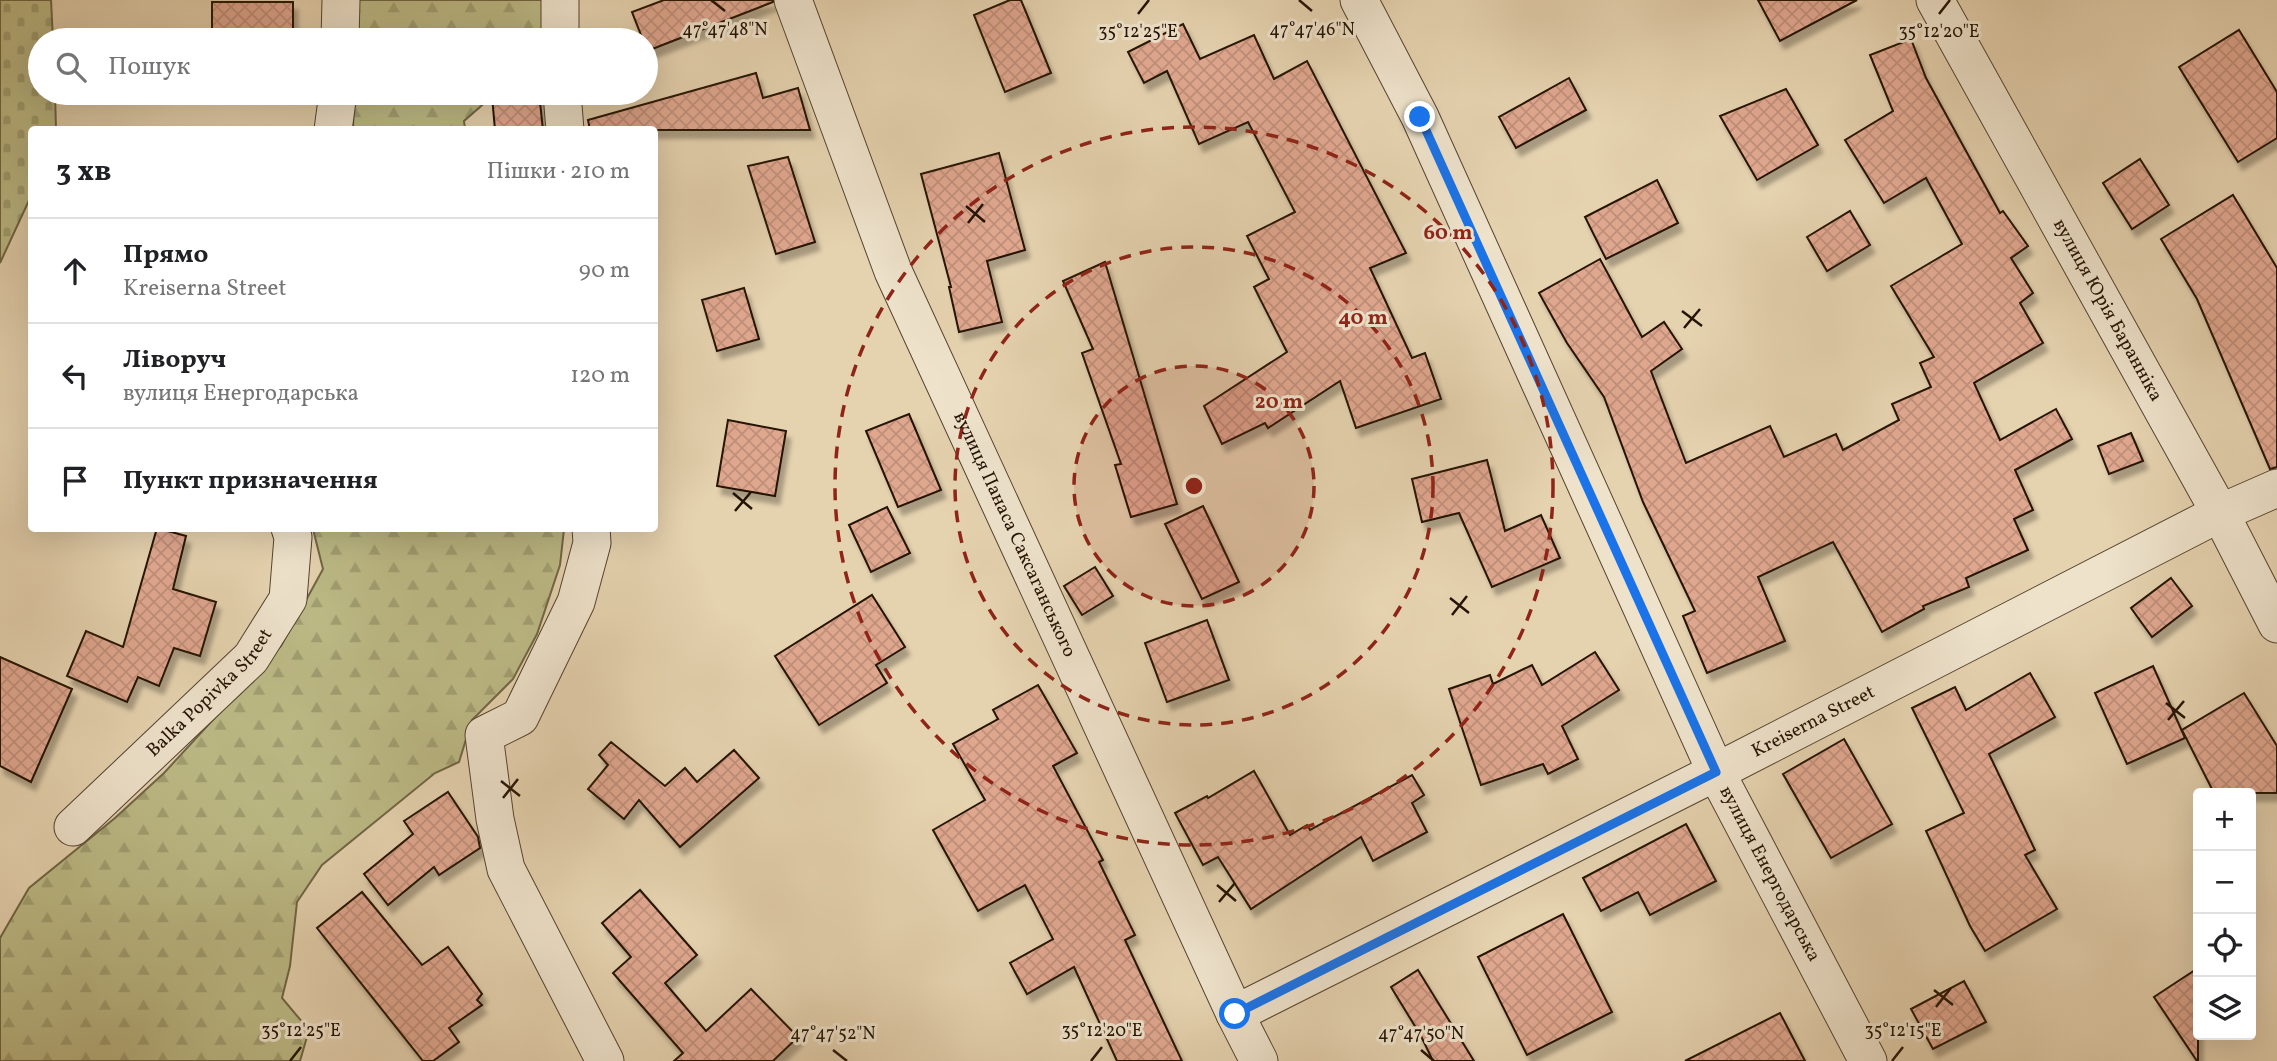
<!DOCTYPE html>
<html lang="uk">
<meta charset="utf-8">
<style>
body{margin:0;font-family:Vollkorn,serif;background:#f2f2f2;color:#202124}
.controls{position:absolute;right:21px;bottom:21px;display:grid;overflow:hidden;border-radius:7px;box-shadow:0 7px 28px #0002}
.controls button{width:63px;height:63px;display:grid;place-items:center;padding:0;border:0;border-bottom:2px solid #e0e0e0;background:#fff;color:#202124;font:35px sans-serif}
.stop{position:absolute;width:21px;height:21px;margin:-16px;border:5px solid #1a73e8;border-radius:50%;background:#fff}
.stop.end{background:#1a73e8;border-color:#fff;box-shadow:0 2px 7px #0008}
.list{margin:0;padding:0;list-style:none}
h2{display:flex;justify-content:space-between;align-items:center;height:91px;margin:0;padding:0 28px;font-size:30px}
h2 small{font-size:23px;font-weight:400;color:#757577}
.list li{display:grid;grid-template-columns:46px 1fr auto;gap:21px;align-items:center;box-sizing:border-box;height:105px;padding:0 28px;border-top:2px solid #e0e0e0}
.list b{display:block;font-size:26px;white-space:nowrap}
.list p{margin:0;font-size:23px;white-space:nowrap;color:#757577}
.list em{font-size:23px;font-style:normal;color:#757577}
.icon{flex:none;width:38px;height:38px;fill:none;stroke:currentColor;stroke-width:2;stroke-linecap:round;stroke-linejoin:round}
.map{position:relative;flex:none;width:2277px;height:1061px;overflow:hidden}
.search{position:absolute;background:#fff;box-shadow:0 7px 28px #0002;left:28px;top:28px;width:630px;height:77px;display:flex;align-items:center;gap:18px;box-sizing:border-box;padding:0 24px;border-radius:38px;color:#757577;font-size:26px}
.panel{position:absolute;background:#fff;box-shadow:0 7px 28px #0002;left:28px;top:126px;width:630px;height:406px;border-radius:7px}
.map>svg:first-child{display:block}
</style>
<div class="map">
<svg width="2277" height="1061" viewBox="0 0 2277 1061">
<defs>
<pattern id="forest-firs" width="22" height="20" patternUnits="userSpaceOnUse" patternTransform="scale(1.75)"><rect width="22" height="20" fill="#bcba86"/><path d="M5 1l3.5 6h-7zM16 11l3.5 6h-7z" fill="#a19f72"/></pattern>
<pattern id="cemetery-stones" width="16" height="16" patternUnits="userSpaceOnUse" patternTransform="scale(1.75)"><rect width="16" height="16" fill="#bcba86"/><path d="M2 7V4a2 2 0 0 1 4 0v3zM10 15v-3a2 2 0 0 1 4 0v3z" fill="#a19f72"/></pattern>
<pattern id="building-cross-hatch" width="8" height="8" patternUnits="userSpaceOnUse" patternTransform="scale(1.75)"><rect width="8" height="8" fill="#e0a78f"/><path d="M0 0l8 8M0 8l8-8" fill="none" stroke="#c08f7a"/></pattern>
<filter id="shadow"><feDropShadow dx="4.5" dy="8" stdDeviation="2" flood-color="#0004"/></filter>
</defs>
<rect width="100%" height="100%" fill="#e5d2af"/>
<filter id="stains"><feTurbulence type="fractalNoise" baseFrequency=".00286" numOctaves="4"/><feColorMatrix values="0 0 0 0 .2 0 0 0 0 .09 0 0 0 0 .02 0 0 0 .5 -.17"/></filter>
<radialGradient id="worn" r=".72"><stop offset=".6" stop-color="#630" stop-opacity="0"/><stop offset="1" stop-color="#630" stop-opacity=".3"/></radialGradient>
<g fill="url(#forest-firs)" stroke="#706644" stroke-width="2">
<polygon points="358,0 545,0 547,40 356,40"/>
<polygon points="354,93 496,93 464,121 465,129 353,130"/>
<polygon points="313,529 564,529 560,565 537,634 513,679 472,720 459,762 435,773 322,865 297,902 290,966 282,998 309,1030 300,1061 0,1061 0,938 29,888 115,818 164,773 281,646 323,569"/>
</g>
<polygon fill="url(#cemetery-stones)" stroke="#706644" stroke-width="2" points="0,0 51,0 53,40 40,40 40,93 55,93 56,129 32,130 31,196 0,263"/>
<g fill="url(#building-cross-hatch)" stroke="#251303" stroke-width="2" filter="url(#shadow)">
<polygon points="664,0 773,0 773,2 647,51 646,40 643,40 632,12"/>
<polygon points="1010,0 1021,0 1051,73 1005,92 974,15"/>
<polygon points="1758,0 1857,0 1780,41"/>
<rect x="212" y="2" width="81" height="38"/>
<polygon points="1183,24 1200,59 1254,35 1274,79 1307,61 1406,253 1370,268 1412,358 1425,353 1441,399 1356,428 1340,381 1268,428 1265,423 1222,444 1204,406 1287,352 1254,287 1269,279 1247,236 1295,212 1248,122 1199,144 1167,71 1144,83 1128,52"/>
<polygon points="2239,30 2277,92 2277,138 2238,162 2179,67"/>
<polygon points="1911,39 1926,78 2000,213 2003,211 2028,246 2011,258 2033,293 2020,303 2043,343 1974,383 2000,440 2056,409 2072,439 2015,470 2033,510 2014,519 2028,550 1966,578 1969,587 1923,606 1924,609 1882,632 1833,542 1758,577 1785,641 1707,673 1683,616 1695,611 1643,502 1604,397 1567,343 1539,293 1600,259 1642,337 1664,322 1682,349 1651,371 1686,463 1770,426 1784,457 1836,434 1843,450 1899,420 1892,404 1931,387 1920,363 1934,357 1891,286 1962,244 1926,178 1884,203 1845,140 1893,111 1870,55"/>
<polygon points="756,73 763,98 798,88 810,130 590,130 588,120"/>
<polygon points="1569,78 1586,110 1516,148 1499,117"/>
<polygon points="1786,89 1818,145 1757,180 1720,116"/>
<polygon points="539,93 543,130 495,130 492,96"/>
<polygon points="999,153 1025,250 987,261 1002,322 959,332 949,287 951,287 921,174"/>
<polygon points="788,157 815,242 776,254 748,166"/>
<polygon points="2140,159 2169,205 2132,229 2103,183"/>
<polygon points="1657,180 1678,223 1606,259 1585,217"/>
<polygon points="2233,195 2277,268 2277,467 2270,469 2197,299 2161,239"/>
<polygon points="1850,211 1870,245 1827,271 1807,237"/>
<polygon points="1105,262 1177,504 1131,517 1115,465 1121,464 1082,353 1093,349 1063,281"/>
<polygon points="744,288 759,339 717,351 702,300"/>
<polygon points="909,414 941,490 898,507 866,431"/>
<polygon points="728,420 786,431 775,496 717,486"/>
<polygon points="2131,433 2143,461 2109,474 2098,446"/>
<polygon points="1487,460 1505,531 1541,515 1560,558 1492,587 1459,513 1422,522 1412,479"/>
<polygon points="1203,506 1239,582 1202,599 1165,524"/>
<polygon points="887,507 910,553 871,572 849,525"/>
<polygon points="157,528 186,536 173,589 216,602 200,656 174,648 159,686 138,677 127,702 67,676 86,631 123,647"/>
<polygon points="1095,567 1113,596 1082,615 1064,586"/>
<polygon points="2171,578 2192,606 2152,637 2131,608"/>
<polygon points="872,595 905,647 876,665 887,683 819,725 775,656"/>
<polygon points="1207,620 1229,680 1167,702 1145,643"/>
<polygon points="1595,652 1619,690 1562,726 1578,759 1548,774 1543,764 1481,785 1449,689 1490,675 1493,684 1532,665 1542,685"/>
<polygon points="0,657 72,689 31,782 0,766"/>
<polygon points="2153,666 2185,738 2127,764 2095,693"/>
<polygon points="2030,673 2055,717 1989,754 2035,850 2025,855 2057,909 1985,951 1970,926 1926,831 1964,813 1912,708 1955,687 1966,710"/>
<polygon points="1038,685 1077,753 1053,766 1103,860 1099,862 1135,935 1125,940 1182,1061 1117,1061 1074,967 1027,994 1010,963 1053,939 1025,885 978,911 933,830 985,800 953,744 998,719 993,710"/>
<polygon points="2244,693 2277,746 2277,793 2214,793 2182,730"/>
<polygon points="1844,739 1892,824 1831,858 1783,774"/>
<polygon points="611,742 665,786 685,768 697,782 734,750 759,778 680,847 639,800 624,819 588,789 608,765 599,755"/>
<polygon points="1254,771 1290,835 1307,825 1310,830 1412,775 1424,795 1412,803 1427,832 1373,861 1361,837 1251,909 1218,857 1203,865 1175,813 1207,796 1208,798"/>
<polygon points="448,792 478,837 480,848 439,875 434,867 388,905 364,874 413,834 404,821"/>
<polygon points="1686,824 1716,881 1650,915 1638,892 1601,911 1583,878"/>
<polygon points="640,890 697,955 665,983 706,1031 751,989 798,1037 773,1061 674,1061 683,1053 613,973 631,957 602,923"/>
<polygon points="362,892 422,965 448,947 482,994 477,1000 482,1005 449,1028 459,1042 433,1061 423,1061 317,928"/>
<polygon points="1563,914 1612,1012 1527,1055 1478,957"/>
<polygon points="2198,968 2198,1061 2197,1061 2154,997"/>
<polygon points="1418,970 1474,1061 1433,1061 1421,1036 1391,987"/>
<polygon points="1964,981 1986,1022 1933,1049 1911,1009"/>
<polygon points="1780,1013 1805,1061 1685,1061"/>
</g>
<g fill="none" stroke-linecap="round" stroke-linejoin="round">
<defs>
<g id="street">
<polyline points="560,0 560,40"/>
<path id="s1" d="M793,0L893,271L1235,1014L1259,1061"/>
<path id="s2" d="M1359,0L1420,117L1716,772L1868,1061"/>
<path id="s3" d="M1935,0L2220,513L2277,624"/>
<polyline points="340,40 341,0"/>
<polyline points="562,93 565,130"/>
<polyline points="333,130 338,93"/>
<polyline points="591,528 592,543 576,602 520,717 484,735 495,819 506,869 605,1061"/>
<path id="s4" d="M73,827L251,658L288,599L293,537L290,528"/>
<path id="s5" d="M1235,1014L1716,772L2220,513L2277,488"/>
</g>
</defs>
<use href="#street" stroke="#55432e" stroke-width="39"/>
<use href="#street" stroke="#eee2cb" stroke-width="37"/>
</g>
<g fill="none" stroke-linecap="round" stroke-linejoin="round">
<polyline stroke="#1a73e8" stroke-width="9" points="1235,1014 1716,772 1420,117"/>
</g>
<path fill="none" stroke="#251303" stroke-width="2.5" d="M711,0L725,11M1299,0L1312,11M1138,14L1149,0M1939,14L1950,0M966,206L985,222M968,223L983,204M1682,311L1702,326M1684,328L1700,309M733,493L752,509M735,511L751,492M1450,598L1469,613M1452,615L1467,596M2166,703L2185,718M2168,720L2184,701M501,781L520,796M503,798L518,779M1217,885L1236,901M1219,902L1235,883M1934,990L1953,1005M1936,1007L1951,988M833,1050L847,1061M1421,1050L1434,1061M290,1061L301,1047M1091,1061L1102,1047M1892,1061L1903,1047"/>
<circle cx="1194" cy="486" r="120" fill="#8f2418" fill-opacity=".12"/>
<g fill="none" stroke="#8f2418" stroke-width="3.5" stroke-dasharray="12 9">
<circle cx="1194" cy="486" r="120"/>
<circle cx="1194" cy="486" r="239"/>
<circle cx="1194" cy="486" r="359"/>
</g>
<g text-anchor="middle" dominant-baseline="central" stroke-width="6" stroke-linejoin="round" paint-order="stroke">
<g font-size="19" fill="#251303" stroke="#eee2cb">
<text stroke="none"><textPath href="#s3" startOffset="355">вулиця Юрія Баранніка</textPath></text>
<text stroke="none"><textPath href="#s1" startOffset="579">вулиця Панаса Саксаганського</textPath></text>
<text stroke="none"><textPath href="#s4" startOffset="192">Balka Popivka Street</textPath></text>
<text stroke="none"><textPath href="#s5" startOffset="648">Kreiserna Street</textPath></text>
<text stroke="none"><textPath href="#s2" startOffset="966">вулиця Енергодарська</textPath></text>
</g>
</g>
<g font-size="18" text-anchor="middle" fill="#251303" stroke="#eee2cb" stroke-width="6" stroke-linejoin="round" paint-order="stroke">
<text x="725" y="35">47°47'48"N</text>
<text x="1312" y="35">47°47'46"N</text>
<text x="1138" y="37">35°12'25"E</text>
<text x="1939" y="37">35°12'20"E</text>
<text x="301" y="1036">35°12'25"E</text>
<text x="1102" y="1036">35°12'20"E</text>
<text x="1903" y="1036">35°12'15"E</text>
<text x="833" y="1039">47°47'52"N</text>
<text x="1421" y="1039">47°47'50"N</text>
</g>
<circle cx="1194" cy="486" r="10" fill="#8f2418" stroke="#eee2cb" stroke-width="3.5"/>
<g font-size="21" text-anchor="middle" font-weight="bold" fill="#8f2418" stroke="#eee2cb" stroke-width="6" stroke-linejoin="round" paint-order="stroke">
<text x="1448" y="239">60 m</text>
<text x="1363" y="324">40 m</text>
<text x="1279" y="408">20 m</text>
</g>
<rect width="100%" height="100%" filter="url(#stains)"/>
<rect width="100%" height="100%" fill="url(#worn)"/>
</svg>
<div class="controls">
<button>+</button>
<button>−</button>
<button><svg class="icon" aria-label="locate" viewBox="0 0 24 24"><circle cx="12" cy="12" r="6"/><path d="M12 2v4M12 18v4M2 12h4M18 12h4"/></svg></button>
<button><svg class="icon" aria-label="layers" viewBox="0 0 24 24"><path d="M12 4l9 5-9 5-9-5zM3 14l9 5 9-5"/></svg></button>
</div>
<div class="stop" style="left:1235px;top:1014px"></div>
<div class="stop end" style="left:1420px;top:117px"></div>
<div class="search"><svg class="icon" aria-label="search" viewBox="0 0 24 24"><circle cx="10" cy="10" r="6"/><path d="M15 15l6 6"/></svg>Пошук</div>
<section class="panel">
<h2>3 хв<small>Пішки · 210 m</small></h2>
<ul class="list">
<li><svg class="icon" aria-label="ahead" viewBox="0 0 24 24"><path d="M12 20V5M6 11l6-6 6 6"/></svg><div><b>Прямо</b><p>Kreiserna Street</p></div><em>90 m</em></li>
<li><svg class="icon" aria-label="left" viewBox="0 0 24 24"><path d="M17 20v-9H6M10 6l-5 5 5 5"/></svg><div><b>Ліворуч</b><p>вулиця Енергодарська</p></div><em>120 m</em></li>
<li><svg class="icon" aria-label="arrive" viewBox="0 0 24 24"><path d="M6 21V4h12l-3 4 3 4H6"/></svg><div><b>Пункт призначення</b></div></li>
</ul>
</section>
</div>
